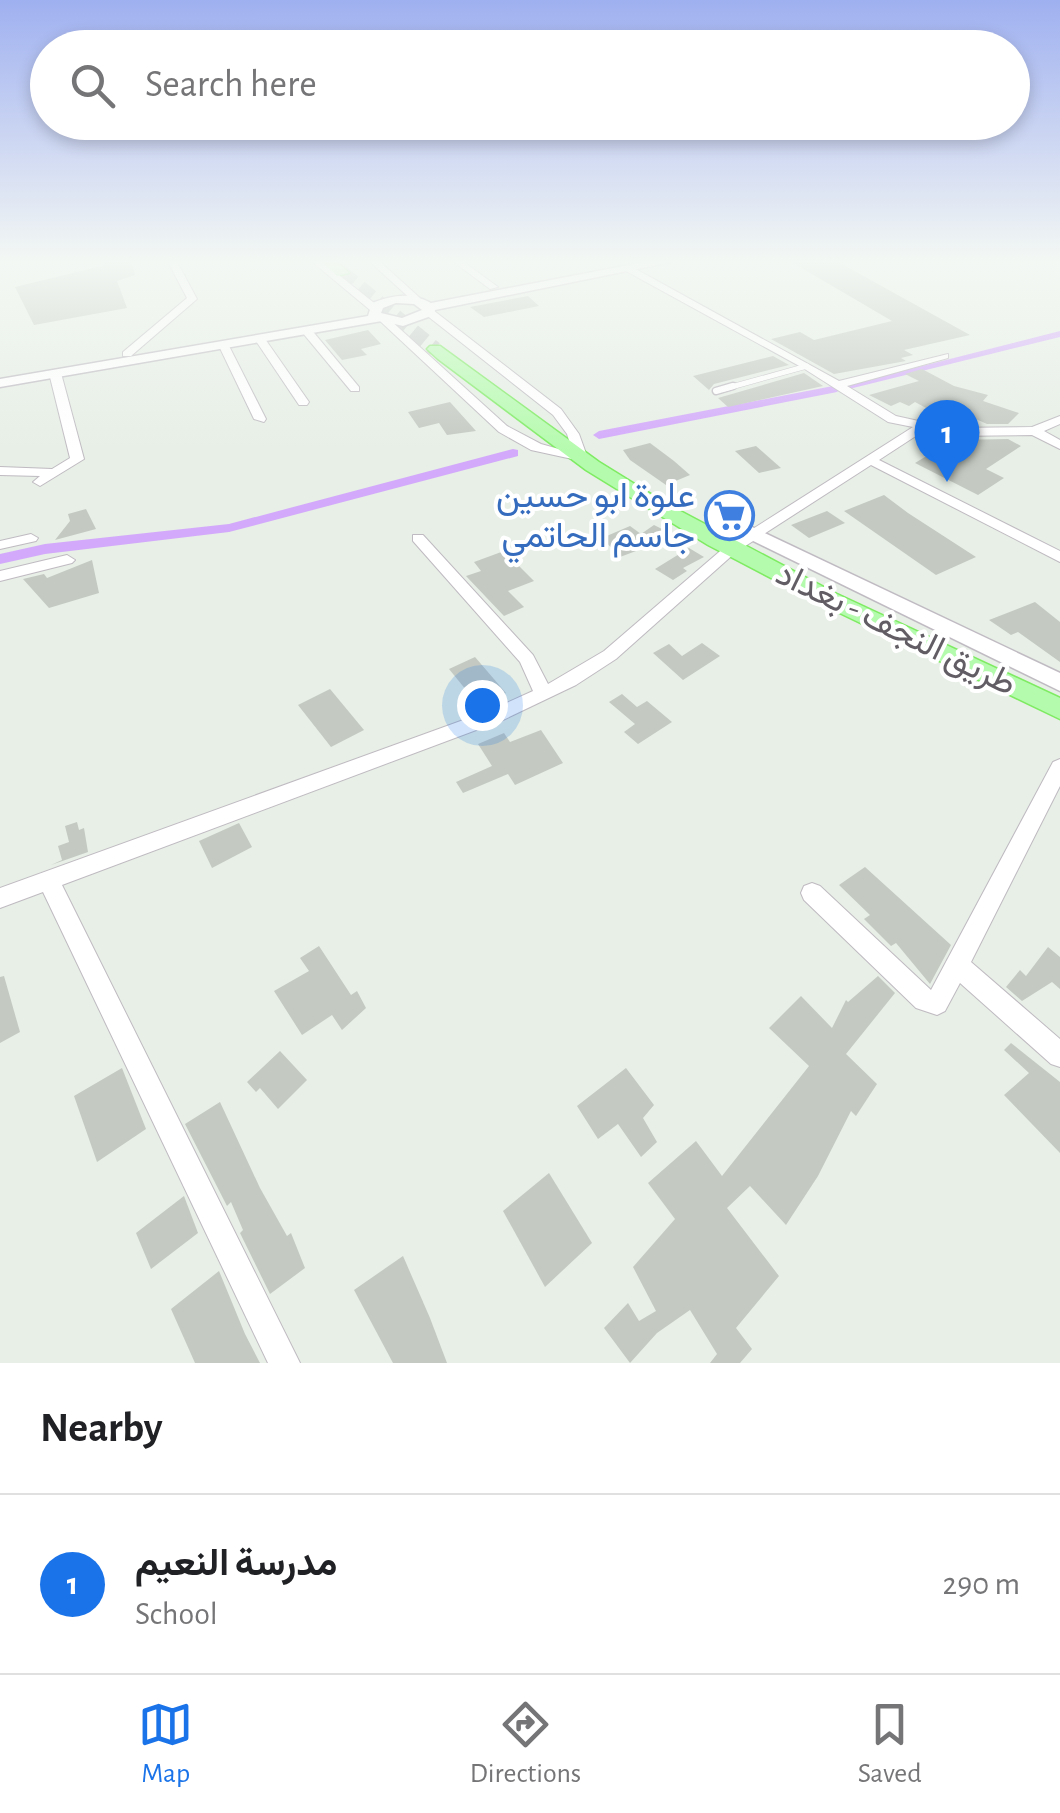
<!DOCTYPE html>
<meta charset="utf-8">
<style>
body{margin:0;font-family:"Alegreya Sans",Vazirmatn,sans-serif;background:#f2f2f2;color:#202124}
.you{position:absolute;left:482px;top:705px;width:35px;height:35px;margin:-25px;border:8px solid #fff;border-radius:50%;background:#1a73e8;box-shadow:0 0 0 15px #1a73e833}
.badge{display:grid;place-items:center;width:65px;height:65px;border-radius:50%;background:#1a73e8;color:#fff;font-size:32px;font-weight:700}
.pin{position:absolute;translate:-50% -82px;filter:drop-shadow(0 2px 5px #0008)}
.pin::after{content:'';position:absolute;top:52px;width:35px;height:30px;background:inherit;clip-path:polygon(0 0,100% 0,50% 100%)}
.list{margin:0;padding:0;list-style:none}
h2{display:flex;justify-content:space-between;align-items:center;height:130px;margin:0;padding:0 40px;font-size:42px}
h2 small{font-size:32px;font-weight:400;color:#757577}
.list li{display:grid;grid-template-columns:65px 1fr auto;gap:30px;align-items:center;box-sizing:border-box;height:180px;padding:0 40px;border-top:2px solid #e0e0e0}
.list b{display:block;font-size:38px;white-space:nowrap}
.list p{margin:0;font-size:32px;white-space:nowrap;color:#757577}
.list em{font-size:32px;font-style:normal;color:#757577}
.icon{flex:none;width:55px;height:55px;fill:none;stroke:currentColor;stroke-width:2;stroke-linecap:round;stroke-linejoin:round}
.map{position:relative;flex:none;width:1060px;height:1363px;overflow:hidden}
.search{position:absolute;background:#fff;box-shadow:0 5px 15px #0003;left:30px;right:30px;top:30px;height:110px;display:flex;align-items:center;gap:25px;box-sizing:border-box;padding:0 35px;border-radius:55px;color:#757577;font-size:38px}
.sheet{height:310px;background:#fff}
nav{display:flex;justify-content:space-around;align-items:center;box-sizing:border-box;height:140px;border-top:2px solid #e0e0e0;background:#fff;font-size:28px;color:#757577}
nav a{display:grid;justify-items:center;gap:5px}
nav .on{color:#1a73e8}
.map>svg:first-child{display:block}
</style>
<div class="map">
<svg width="1060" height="1363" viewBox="0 0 1060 1363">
<rect width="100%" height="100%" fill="#e7efe6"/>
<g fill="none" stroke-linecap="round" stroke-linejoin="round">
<g fill="#d3a9fb" fill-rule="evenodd">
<polygon points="1060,331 1060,337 849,389 843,386"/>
<polygon points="833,386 839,390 837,392 599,439 593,435 599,431"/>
<polygon points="513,449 518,450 518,456 229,532 45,554 0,564 0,554 45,544 229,524"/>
</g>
</g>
<g fill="#c4cac2">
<polygon points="103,260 131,260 135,275 117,281 127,308 34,325 15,287 106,265"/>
<polygon points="788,260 840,263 970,335 904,350 913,355 901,358 906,361 834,374 771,339 800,332 814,340 892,321"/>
<polygon points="528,296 539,306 484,317 470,307"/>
<polygon points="368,330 381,344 361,349 367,355 342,360 325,340"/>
<polygon points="773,356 789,365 714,384 709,390 693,376"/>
<polygon points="922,369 954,386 988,395 983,401 1019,413 1008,424 987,424 960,412 948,420 915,402 909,406 900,402 891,406 869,395 919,381 905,374"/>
<polygon points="804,373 823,386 728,407 718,398"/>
<polygon points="450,402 476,431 447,435 439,423 419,428 408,412"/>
<polygon points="1008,439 1021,446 986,469 1004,478 978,495 915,463 953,440"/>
<polygon points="650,443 674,461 690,475 666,485 630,460 623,450"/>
<polygon points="756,446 781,468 759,473 735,451"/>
<polygon points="884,495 908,513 976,557 936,575 844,511"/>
<polygon points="86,509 96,529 55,540 70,521 68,514"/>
<polygon points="827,511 845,523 809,538 791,525"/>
<polygon points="654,525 676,536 620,557 602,538 630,526 641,534"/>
<polygon points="689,548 704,557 683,568 687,571 673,580 655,569"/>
<polygon points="504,551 534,581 508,591 524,607 504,616 466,576 481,571 474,562"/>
<polygon points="92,560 99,593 49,608 23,579 44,574 47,578"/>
<polygon points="1035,602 1060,622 1060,662 1018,632 1011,635 989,620"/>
<polygon points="702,643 720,656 683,680 653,653 669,644 682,656"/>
<polygon points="475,657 506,693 479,706 449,669"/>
<polygon points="330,689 364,730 331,747 298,705"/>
<polygon points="622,694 637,707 647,701 672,722 638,744 624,732 635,724 609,702"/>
<polygon points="541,730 563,763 515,785 508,774 463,793 456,782 492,766 478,744 504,733 510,742"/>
<polygon points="77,822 79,830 84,828 88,852 51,865 62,860 58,846 69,842 65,826"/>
<polygon points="239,823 252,847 212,868 199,841"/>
<polygon points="865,867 951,945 930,984 896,943 891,946 864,919 870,915 839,885"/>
<polygon points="319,946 351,995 357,991 366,1008 342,1030 332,1015 302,1035 274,991 309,971 300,958"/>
<polygon points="1048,947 1060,957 1060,989 1052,982 1022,1001 1006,987 1020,970 1026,976"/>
<polygon points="4,976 20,1032 0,1043 0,977"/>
<polygon points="878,976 895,993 846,1054 877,1084 856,1116 851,1111 818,1176 786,1225 750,1186 727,1208 779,1276 736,1328 752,1349 740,1363 710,1363 717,1354 690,1310 657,1333 630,1363 604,1328 628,1303 639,1321 656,1311 633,1267 675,1219 648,1183 696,1141 722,1176 809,1066 769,1028 801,996 832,1028 846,1000 848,1002"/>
<polygon points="1011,1043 1060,1082 1060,1153 1004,1095 1029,1073 1004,1050"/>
<polygon points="280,1051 307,1080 278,1109 260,1088 256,1092 247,1082"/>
<polygon points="122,1068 146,1129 97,1162 74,1096"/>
<polygon points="626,1068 654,1105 643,1118 657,1142 641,1157 618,1124 598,1139 577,1106"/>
<polygon points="220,1102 260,1188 287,1236 291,1233 305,1268 270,1294 240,1233 243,1230 231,1202 227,1206 185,1124"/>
<polygon points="549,1173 592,1243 545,1287 503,1211"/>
<polygon points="184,1196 198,1233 151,1269 136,1233"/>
<polygon points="403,1256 430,1318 447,1363 393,1363 354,1290"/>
<polygon points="219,1271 245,1334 260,1363 195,1363 171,1309"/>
</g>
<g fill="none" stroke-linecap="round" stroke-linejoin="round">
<polyline stroke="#c6cac6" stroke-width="15" stroke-dasharray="15 8" stroke-linecap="butt" points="342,273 435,349"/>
<defs>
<polyline id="lane-far1" points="724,389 807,366"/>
<polyline id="lane" points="716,391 733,386"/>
<g id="street">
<polygon points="167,260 176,260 197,299 131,356 123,356 123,352 187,298"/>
<polygon points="310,260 320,260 378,306 378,310 370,310"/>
<polygon points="368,260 378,260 420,298 420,302 414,302"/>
<polygon points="451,260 461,260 498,287 490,289"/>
<polygon points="626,267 632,267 839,381 948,354 948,358 847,386 896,416 950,428 1032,427 1060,416 1060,424 1044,431 1060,440 1060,449 1032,435 950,436 925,430 879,460 1060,551 1060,562 871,465 736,552 616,659 576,685 503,720 62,885 300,1363 268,1363 43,892 0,908 0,888 491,710 533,691 520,662 413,541 413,535 423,535 533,655 548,684 604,651 726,546 913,427 888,422 803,368 626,271"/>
<polygon points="425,310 433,310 561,409 579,434 588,459 586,462 531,450 499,432 380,321 389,319 507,426 541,444 573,453 567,434 553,415 425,314"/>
<polygon points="302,328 310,328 359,387 359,391 351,391 302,332"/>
<polygon points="255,336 263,336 309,402 307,405 299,405 254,338"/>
<polygon points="219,342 228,344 266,419 264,422 254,419 218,344"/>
<polygon points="55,370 61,373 84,459 40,486 33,482 40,476 0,475 0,467 52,469 70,458 49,373"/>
<polygon points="31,534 38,538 36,541 0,549 0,541"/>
<polygon points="67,555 75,560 72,563 0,581 0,571"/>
<polygon points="1060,759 1060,786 971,962 1060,1039 1060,1067 1051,1064 960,983 945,1011 937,1015 916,1008 804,900 801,893 804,886 812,883 820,886 931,990 1053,762"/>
</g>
<g id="secondary">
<path d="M655,260H681L435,310L434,315L403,326L382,321L0,387V379L368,316L372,303C393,295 411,292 431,303ZM396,303L414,304L422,310L402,318L381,313L383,308Z"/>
<polygon points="752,527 1060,673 1060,691 745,537 743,533"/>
</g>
<g id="primary">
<polygon points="321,260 335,260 349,273 337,276"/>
<polygon points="430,346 440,346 599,462 667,504 837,594 1060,698 1060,719 821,604 708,545 586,470 438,359 427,349"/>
</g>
</defs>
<use href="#lane-far1" stroke="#bfbac1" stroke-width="6"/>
<use href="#lane" stroke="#bfbac1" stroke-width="9"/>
<use href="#street" stroke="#bfbac1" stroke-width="2"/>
<use href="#secondary" stroke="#c0bbc3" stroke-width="3"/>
<use href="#primary" stroke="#7eeb62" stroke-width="3"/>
<use href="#lane-far1" stroke="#fff" stroke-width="5"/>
<use href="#lane" stroke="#fff" stroke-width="6"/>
<use href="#street" fill="#fff" fill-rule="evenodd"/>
<use href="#secondary" fill="#fff" fill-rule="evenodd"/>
<use href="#primary" fill="#b5fbae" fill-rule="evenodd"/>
</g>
<linearGradient id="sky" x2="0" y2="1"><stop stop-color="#9fb0f0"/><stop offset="0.58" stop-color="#f4f8f4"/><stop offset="1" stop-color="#f4f8f4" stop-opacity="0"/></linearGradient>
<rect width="1060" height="451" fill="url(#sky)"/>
<defs>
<symbol id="supermarket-ring" viewBox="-11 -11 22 22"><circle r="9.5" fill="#fff" stroke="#3f7fe0" stroke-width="1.5"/><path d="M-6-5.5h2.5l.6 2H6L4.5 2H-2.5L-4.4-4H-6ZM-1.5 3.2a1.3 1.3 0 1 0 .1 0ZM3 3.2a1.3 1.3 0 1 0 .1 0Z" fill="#3f7fe0"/></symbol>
</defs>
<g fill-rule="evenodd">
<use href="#supermarket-ring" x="702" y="488" width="55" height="55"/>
</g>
<g text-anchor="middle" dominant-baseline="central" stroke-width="8" stroke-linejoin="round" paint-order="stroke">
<g font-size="35" fill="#366cbe" stroke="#fff" text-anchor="end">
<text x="695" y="496">علوة ابو حسين<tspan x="695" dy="40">جاسم الحاتمي</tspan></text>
</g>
<g font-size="35" fill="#625d65" stroke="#fff">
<text transform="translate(896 629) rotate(26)">طريق النجف - بغداد</text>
</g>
</g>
</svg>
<div class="you"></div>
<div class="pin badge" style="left:947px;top:482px">1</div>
<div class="search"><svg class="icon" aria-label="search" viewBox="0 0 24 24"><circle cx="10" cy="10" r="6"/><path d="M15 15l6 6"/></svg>Search here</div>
</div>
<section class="sheet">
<h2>Nearby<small></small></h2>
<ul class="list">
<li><span class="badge">1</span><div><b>مدرسة النعيم</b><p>School</p></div><em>290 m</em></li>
</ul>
</section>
<nav>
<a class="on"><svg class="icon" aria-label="map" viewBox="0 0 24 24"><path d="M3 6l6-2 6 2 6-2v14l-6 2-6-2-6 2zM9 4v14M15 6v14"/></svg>Map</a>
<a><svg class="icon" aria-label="directions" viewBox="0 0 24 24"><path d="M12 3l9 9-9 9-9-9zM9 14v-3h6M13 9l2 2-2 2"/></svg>Directions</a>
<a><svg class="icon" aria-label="saved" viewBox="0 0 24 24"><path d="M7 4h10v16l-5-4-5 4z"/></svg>Saved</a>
</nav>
